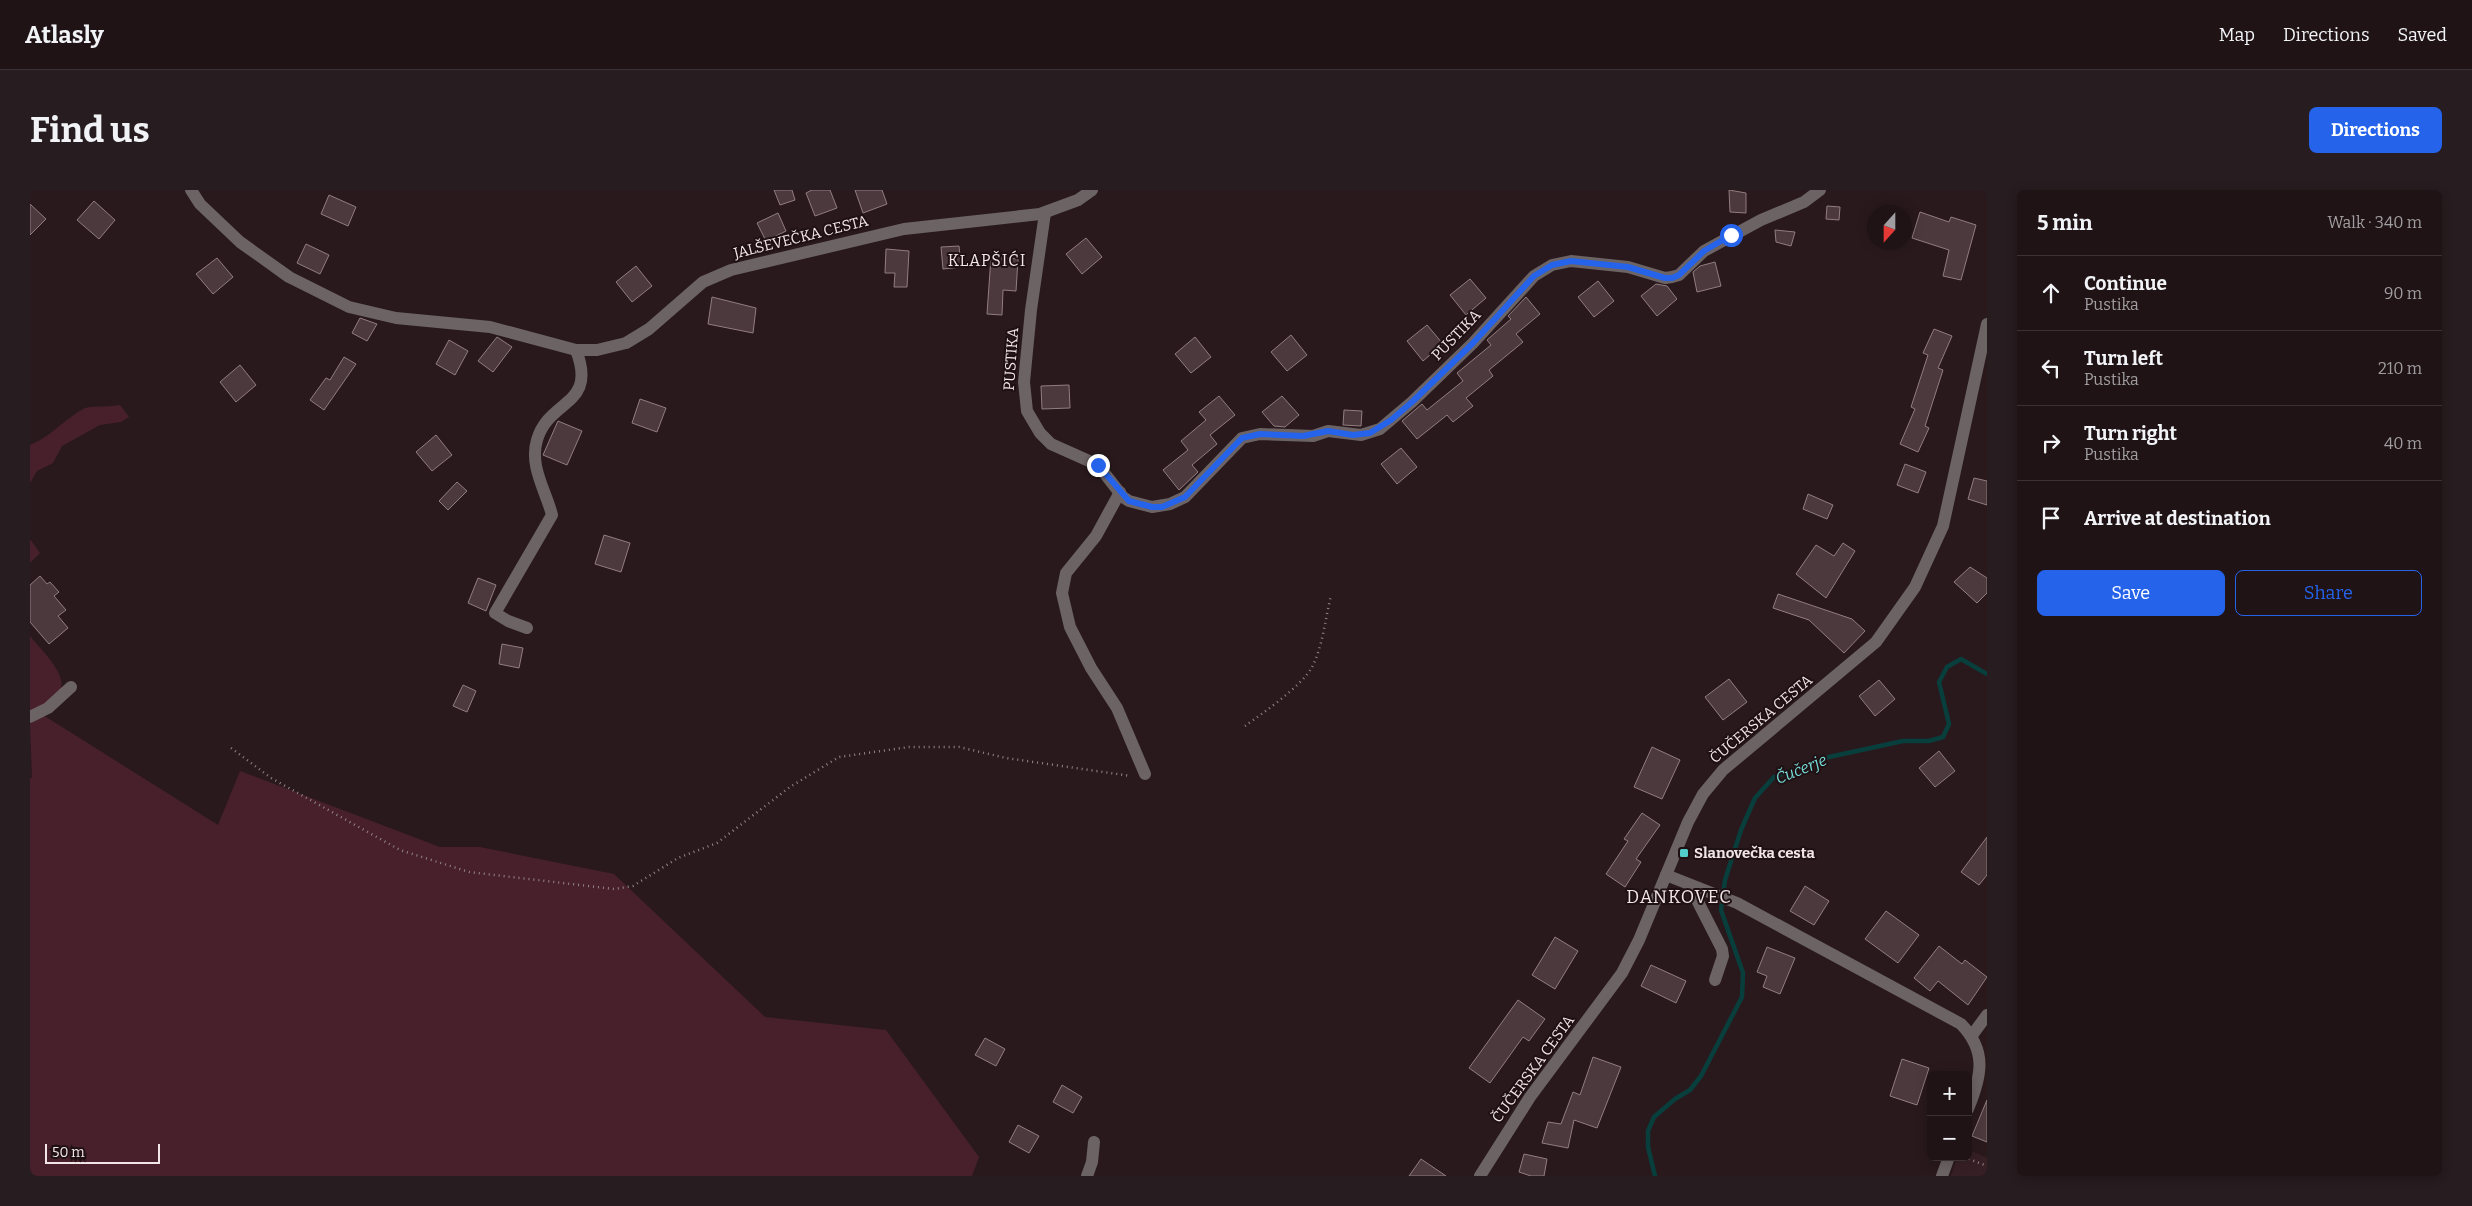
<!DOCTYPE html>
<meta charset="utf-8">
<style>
body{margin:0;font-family:Bitter,serif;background:#271c1f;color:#f1f3f6}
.controls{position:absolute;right:15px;bottom:15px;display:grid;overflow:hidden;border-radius:8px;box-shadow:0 2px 12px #0003}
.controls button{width:45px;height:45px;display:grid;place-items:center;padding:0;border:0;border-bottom:1px solid #3c3235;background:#1f1316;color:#f1f3f6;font:25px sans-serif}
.compass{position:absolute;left:1837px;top:15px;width:45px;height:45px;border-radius:50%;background:#1f1316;box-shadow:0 2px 12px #0003;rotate:201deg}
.scale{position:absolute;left:15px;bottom:12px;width:115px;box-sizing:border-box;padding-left:5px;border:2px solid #f1e5e7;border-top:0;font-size:14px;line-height:18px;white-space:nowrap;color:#f1e5e7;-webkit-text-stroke:4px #1f1014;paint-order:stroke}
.stop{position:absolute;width:15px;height:15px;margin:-11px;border:4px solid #2563eb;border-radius:50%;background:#fff}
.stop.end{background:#2563eb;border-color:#fff;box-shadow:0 1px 5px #0008}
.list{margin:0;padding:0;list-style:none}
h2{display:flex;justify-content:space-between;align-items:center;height:65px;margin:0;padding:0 20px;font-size:21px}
h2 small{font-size:16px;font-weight:400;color:#a19ea1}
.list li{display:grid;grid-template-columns:32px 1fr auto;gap:15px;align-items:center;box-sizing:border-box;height:75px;padding:0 20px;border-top:1px solid #3c3235}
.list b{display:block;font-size:19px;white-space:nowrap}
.list p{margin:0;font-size:16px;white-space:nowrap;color:#a19ea1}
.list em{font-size:16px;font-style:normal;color:#a19ea1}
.actions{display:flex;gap:10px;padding:15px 20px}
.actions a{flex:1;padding:11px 0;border:1px solid #2563eb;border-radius:8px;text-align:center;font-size:18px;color:#2563eb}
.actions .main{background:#2563eb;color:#fff}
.icon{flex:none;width:28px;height:28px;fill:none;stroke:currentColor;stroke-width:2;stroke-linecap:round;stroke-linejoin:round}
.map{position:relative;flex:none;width:1957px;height:986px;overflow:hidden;border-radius:8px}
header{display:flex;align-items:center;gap:30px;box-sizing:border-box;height:70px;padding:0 25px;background:#1f1316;border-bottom:1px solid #3c3235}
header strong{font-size:24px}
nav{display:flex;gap:28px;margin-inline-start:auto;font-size:18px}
.intro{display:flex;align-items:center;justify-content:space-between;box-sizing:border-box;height:120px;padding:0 30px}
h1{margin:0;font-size:35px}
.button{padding:12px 22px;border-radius:8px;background:#2563eb;color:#fff;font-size:18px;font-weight:700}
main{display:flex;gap:30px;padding:0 30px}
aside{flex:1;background:#1f1316;border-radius:8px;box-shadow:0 2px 12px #0003}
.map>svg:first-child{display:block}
</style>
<header>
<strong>Atlasly</strong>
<nav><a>Map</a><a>Directions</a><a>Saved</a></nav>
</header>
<div class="intro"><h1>Find us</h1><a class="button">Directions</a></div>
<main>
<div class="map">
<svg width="1957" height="986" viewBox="0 0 1957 986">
<rect width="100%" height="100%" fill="#29191d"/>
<polygon fill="#372025" points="1938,959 1957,968 1957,986 1921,986 1927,967 1938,967"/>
<g fill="#47202b">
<path d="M90,215L99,227L91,232L70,235L32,256L23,273L7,281L0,293V255C21,247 35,228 55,218C60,216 81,217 90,215Z"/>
<polygon points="0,349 10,363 0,373"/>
<path d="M0,446C10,459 44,489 27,506C20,513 8,518 0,523Z"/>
<polygon points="13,525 188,635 210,581 410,657 450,657 584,684 735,827 856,840 949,967 942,986 0,986 0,588 2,588 0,534"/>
</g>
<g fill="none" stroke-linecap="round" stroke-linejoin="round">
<polyline stroke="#083f3d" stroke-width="4.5" points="1625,986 1618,957 1618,941 1624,927 1645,909 1660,900 1671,886 1712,807 1713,783 1691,720 1695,690 1711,640 1725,608 1744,587 1799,567 1873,551 1899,551 1913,547 1919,534 1909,492 1917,477 1931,469 1957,484"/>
</g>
<g fill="#4b393d" stroke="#927d81">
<polygon points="744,0 762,0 765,10 750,15"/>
<polygon points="782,0 800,0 807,18 785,26 776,3"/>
<polygon points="825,0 852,0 857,14 833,23"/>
<polygon points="1699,0 1716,3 1716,23 1700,22"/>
<polygon points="299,5 326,17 318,36 291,24"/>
<polygon points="64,11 85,30 69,49 47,30"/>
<polygon points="0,14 16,29 0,45"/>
<polygon points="1797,16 1810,17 1809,30 1796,29"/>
<polygon points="1890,22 1919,32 1921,27 1946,35 1931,90 1913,86 1919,60 1882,48"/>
<polygon points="748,23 756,41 736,51 727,33"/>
<polygon points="1745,40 1765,42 1761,56 1746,52"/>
<polygon points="1056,48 1072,67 1052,84 1036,64"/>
<polygon points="276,54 299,65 290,84 267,73"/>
<polygon points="929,56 931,77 913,79 911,57"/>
<polygon points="856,59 879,61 877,97 864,97 865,83 855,83"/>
<polygon points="961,67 988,69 986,101 973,100 972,125 957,124"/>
<polygon points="187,68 203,87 183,104 166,84"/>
<polygon points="1685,72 1691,96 1667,102 1663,82 1670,76"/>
<polygon points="606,76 622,96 602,112 586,92"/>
<polygon points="1440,89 1456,108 1436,125 1420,105"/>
<polygon points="1568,91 1584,111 1564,127 1548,107"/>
<polygon points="1626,94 1637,96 1647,109 1627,126 1611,106"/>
<polygon points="682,107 726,118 723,143 678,134"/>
<polygon points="1496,107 1510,124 1486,144 1493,152 1459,180 1463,186 1436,208 1443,216 1423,232 1417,225 1387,249 1372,231 1392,214 1397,220 1433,191 1427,183 1461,155 1457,150 1481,129 1478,126"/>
<polygon points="330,128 347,134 337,151 322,143"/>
<polygon points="1397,135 1413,154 1393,171 1377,151"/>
<polygon points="1904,139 1922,146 1908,178 1913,180 1895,236 1899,238 1888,262 1870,254 1885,219 1881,217 1898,165 1893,163"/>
<polygon points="1261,145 1277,165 1257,181 1241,162"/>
<polygon points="467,147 482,157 463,182 448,171"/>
<polygon points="1165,147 1181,167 1161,183 1145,164"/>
<polygon points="419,150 438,161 425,185 406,174"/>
<polygon points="314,167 326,174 294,220 280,210 296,188 300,190"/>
<polygon points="210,175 226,195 206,212 190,192"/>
<polygon points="1039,195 1040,218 1012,219 1011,196"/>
<polygon points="1189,206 1205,225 1180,245 1187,254 1162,275 1168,282 1149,300 1133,280 1158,260 1151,251 1176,230 1169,222"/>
<polygon points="1252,206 1269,225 1255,237 1244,236 1232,222"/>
<polygon points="610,209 636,218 627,242 602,233"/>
<polygon points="1314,220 1332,221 1331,236 1313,235"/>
<polygon points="528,231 552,241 537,275 513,265"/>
<polygon points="406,245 422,265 402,281 386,262"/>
<polygon points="1371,258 1387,277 1367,294 1351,274"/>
<polygon points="1875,274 1896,282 1888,303 1867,295"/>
<polygon points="1944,288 1957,291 1957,315 1938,309"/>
<polygon points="427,292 437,301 418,320 409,311"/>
<polygon points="1778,304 1803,315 1797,329 1773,319"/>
<polygon points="574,345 600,353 591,382 565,374"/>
<polygon points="1813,353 1825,361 1796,408 1766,384 1786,355 1804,366"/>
<polygon points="1940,377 1957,388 1957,403 1947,413 1924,392"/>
<polygon points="10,386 17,394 20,392 29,402 24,406 36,420 28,426 38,438 19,454 0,432 0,395"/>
<polygon points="448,388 466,395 456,421 438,413"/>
<polygon points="1748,404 1822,429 1835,441 1814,463 1779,430 1743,418"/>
<polygon points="472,454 493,458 489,478 469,474"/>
<polygon points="1699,489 1717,512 1693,530 1675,507"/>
<polygon points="1849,490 1865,509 1845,526 1829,506"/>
<polygon points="433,495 446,501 437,522 423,516"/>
<polygon points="1622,557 1650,570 1632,609 1604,597"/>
<polygon points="1909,561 1925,581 1905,597 1889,578"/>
<polygon points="1612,623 1630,635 1606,669 1611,672 1595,697 1576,684 1598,651 1594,649"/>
<polygon points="1957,647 1957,685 1949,695 1931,682"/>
<polygon points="1775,696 1799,711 1784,735 1760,721"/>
<polygon points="1856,721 1889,745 1868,773 1835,749"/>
<polygon points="1525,747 1548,761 1525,799 1502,785"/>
<polygon points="1909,756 1932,774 1935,770 1957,787 1938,815 1908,791 1900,801 1884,788"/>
<polygon points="1737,757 1765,768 1750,804 1733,797 1737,786 1727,782"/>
<polygon points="1621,775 1656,791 1646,813 1611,796"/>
<polygon points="1488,810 1515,829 1499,851 1493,847 1460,893 1439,878"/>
<polygon points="955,848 975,859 966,876 945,865"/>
<polygon points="1563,867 1591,877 1567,938 1544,930 1538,958 1512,953 1518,932 1531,934 1543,902 1550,905"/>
<polygon points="1872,869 1899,878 1887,915 1860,906"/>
<polygon points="1032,895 1052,907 1043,923 1023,912"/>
<polygon points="1957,910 1957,952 1942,946"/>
<polygon points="988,935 1009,946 999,963 979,952"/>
<polygon points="1494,964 1517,969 1514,986 1501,986 1489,982"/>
<polygon points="1391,969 1416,986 1379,986"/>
</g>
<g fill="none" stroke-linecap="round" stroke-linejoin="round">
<g stroke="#938588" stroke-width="2.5" stroke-dasharray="1 4" stroke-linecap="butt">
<path d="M1215,536C1233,523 1272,496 1282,477C1293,456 1295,429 1301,406"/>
<polyline points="201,558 241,588 370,660 439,682 584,699 603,696 648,668 687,653 760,597 809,567 879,557 929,557 976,568 1101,586"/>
<polyline points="1934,967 1957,976"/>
</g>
<g stroke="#6c6365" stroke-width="12">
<polyline points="161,0 170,14 210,52 259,87 319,117 366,128 460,137 546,160 567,160 596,153 619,139 673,92 701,80 874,39 1010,24 1048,10 1062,0"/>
<polyline points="1015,23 1001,120 994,192 997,221 1010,243 1021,254 1068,275 1093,307 1099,311 1122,317 1140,314 1155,307 1212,248 1230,244 1283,246 1298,241 1331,245 1350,239 1382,212 1443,153 1504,86 1522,75 1541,71 1598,77 1635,88 1642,87 1649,85 1674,61 1731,30 1774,12 1790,0"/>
<polyline points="1090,302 1066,346 1036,383 1032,403 1040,437 1061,478 1087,518 1115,584"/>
<path d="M497,438L478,431L465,423L522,325C516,301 499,276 507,250C519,208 568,217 546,160"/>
<polyline points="0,527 18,518 41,497"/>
<path d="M1636,685L1707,713L1931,834C1957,861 1952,885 1938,919"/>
<polyline points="1668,698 1668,712 1692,759 1693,766 1685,790"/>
<polyline points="1943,844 1957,825"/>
<polyline points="1057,986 1062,972 1064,952"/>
<polyline points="1450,986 1500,907 1592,783 1609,750 1658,632 1673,604 1693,580 1846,452 1885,397 1913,336 1957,134"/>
<polyline points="1912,986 1919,967"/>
</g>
</g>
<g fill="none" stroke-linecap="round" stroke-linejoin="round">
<polyline stroke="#2563eb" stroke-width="6" points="1068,275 1099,311 1122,317 1132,317 1155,307 1212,248 1230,244 1273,246 1298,241 1323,245 1340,243 1361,230 1382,212 1443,153 1504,86 1522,75 1541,71 1598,77 1635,88 1642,88 1649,85 1674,61 1701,45"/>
</g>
<rect fill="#53cdc9" stroke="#1f1014" stroke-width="2" x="1649" y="658" width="10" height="10" rx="2.5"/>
<g text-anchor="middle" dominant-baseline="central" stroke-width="4" stroke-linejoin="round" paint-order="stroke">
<g font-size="15" fill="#f1e5e7" stroke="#1f1014">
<text transform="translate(771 47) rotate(-14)">JALŠEVEČKA CESTA</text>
<text transform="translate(1426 145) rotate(-46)">PUSTIKA</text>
<text transform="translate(981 169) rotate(-86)">PUSTIKA</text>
<text transform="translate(1731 529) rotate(-40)">ČUČERSKA CESTA</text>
<text transform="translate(1503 879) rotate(-54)">ČUČERSKA CESTA</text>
</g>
<g font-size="15" font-weight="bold" fill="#f1e5e7" stroke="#1f1014" text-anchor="start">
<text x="1664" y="663">Slanovečka cesta</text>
</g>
<g font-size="16" letter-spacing="1" fill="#f1e5e7" stroke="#1f1014">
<text x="957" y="70">KLAPŠIĆI</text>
</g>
<g font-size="16" font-style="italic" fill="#76dcd8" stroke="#1f1014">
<text transform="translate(1771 579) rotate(-22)">Čučerje</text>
</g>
<g font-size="18" letter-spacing="1" fill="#f1e5e7" stroke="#1f1014">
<text x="1649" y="707">DANKOVEC</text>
</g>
</g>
</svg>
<div class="controls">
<button>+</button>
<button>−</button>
</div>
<svg class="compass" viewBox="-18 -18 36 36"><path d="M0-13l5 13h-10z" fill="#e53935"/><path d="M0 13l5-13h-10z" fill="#a19ea1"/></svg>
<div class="scale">50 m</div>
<div class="stop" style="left:1701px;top:45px"></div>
<div class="stop end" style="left:1068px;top:275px"></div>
</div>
<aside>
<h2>5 min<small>Walk · 340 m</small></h2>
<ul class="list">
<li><svg class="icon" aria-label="ahead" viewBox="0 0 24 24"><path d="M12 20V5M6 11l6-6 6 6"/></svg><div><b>Continue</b><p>Pustika</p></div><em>90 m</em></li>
<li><svg class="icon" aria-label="left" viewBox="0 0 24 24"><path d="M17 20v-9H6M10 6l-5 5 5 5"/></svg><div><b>Turn left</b><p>Pustika</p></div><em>210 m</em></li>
<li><svg class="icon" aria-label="right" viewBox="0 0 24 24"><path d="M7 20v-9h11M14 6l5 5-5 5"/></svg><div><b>Turn right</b><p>Pustika</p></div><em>40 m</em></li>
<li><svg class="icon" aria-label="arrive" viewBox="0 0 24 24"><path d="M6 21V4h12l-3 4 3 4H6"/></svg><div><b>Arrive at destination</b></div></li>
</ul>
<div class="actions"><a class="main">Save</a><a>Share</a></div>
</aside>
</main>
